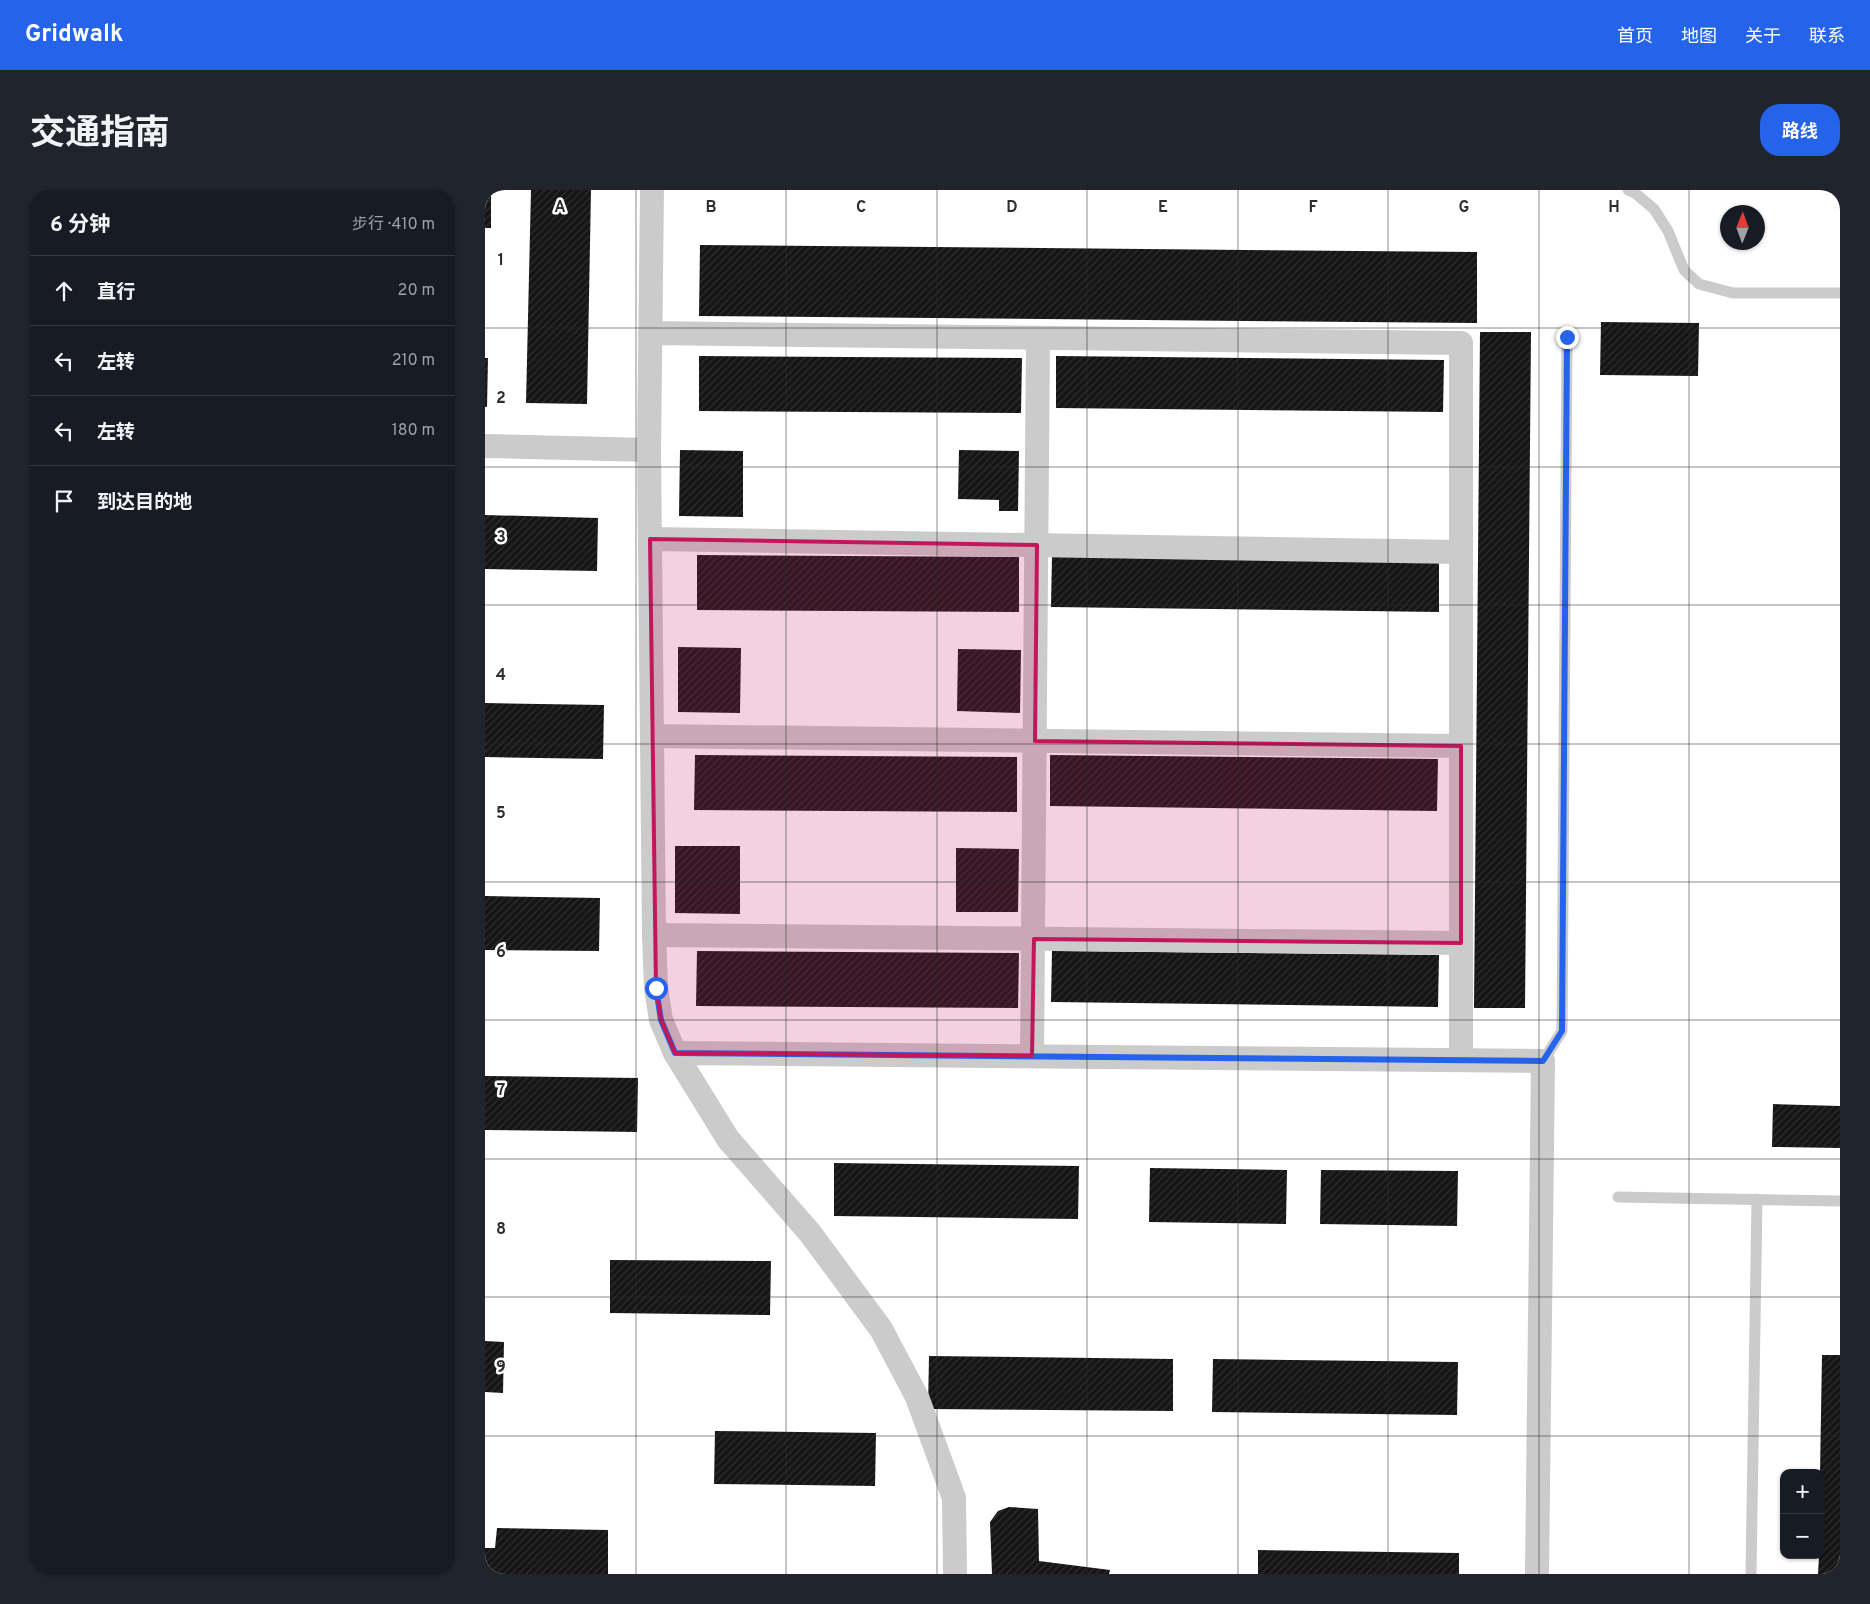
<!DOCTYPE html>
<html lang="zh">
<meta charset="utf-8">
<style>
body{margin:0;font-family:Overpass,"Noto Sans SC",sans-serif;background:#20242c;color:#f1f3f6}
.controls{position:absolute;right:15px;bottom:15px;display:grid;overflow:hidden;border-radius:10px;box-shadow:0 1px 4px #0004}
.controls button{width:45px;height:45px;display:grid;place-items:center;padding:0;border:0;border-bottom:1px solid #363941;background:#171b24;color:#f1f3f6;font:25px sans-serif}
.compass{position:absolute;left:1235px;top:15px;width:45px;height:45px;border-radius:50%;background:#171b24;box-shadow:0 1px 4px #0004;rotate:1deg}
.stop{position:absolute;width:15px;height:15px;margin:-11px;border:4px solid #2563eb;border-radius:50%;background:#fff}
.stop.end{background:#2563eb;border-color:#fff;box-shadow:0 1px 5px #0008}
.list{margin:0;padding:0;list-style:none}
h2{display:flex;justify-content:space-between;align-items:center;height:65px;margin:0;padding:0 20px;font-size:21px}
h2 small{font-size:16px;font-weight:400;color:#9ea1a6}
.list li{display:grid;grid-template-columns:32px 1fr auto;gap:15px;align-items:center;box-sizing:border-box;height:70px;padding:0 20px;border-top:1px solid #363941}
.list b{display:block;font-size:19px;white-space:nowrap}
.list em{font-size:16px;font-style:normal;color:#9ea1a6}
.icon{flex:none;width:28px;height:28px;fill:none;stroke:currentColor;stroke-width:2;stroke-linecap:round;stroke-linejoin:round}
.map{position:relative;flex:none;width:1355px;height:1384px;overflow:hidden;border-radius:20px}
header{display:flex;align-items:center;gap:30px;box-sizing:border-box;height:70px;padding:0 25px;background:#2563eb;color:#fff}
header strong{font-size:24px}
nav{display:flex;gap:28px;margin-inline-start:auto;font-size:18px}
.intro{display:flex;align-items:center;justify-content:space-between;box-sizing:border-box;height:120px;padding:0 30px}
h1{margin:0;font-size:35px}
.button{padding:12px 22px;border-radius:20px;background:#2563eb;color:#fff;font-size:18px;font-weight:700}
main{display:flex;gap:30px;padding:0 30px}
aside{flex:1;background:#171b24;border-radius:20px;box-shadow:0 1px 4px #0004}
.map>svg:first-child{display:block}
</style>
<header>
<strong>Gridwalk</strong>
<nav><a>首页</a><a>地图</a><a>关于</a><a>联系</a></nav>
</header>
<div class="intro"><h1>交通指南</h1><a class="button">路线</a></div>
<main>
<aside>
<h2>6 分钟<small>步行 · 410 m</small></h2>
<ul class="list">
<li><svg class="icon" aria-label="ahead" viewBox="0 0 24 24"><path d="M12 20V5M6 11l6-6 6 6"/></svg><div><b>直行</b></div><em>20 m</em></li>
<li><svg class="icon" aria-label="left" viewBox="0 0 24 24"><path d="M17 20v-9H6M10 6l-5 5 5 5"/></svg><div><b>左转</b></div><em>210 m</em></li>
<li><svg class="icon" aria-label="left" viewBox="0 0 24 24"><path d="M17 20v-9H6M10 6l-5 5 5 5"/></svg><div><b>左转</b></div><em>180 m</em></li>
<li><svg class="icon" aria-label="arrive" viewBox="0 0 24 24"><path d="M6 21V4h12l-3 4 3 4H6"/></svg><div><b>到达目的地</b></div></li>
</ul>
</aside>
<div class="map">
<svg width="1355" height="1384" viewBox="0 0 1355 1384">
<defs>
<pattern id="building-hatch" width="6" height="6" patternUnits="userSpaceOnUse" patternTransform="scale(1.25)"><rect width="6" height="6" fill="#151515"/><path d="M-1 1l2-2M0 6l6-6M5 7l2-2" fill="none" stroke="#2f2f2f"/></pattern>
</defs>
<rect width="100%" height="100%" fill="#fff"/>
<g fill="url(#building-hatch)">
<rect x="0" y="0" width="6" height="38"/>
<polygon points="46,0 106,0 102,214 41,213"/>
<polygon points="215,55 992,62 992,133 214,126"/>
<polygon points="1116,132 1214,133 1213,186 1115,185"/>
<polygon points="995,142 1046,142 1040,818 989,818"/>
<polygon points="214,166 537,168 536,223 214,221"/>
<polygon points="571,166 959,170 958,222 571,218"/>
<polygon points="0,168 3,168 2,217 0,217"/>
<polygon points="195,260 258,261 258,327 194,326"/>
<polygon points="474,260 534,261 533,321 514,321 514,310 473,309"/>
<polygon points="0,325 113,328 112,381 0,379"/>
<polygon points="212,365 534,367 534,422 212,420"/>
<polygon points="567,366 954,370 954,422 566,417"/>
<polygon points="193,457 256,458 255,523 193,522"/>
<polygon points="473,459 536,460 535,523 472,521"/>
<polygon points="0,513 119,515 118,569 0,567"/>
<polygon points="210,565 532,567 532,622 209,620"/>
<polygon points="565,565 953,569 952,621 565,616"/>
<polygon points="190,656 255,656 255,724 190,723"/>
<polygon points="471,658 534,659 533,722 471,722"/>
<polygon points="0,706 115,708 114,761 0,760"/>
<polygon points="212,761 534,763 533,818 211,816"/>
<polygon points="567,761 954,765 953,817 566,812"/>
<polygon points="0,886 153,888 152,942 0,940"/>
<polygon points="1288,914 1355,916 1355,958 1287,957"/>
<polygon points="349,973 594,976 593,1029 349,1026"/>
<polygon points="665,978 802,980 801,1034 664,1032"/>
<polygon points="836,980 973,981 972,1036 835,1034"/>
<polygon points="125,1070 286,1071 285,1125 125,1123"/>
<polygon points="0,1151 19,1152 18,1203 0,1202"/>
<polygon points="1337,1165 1355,1165 1355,1384 1333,1384 1334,1365 1336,1365 1335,1283"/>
<polygon points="444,1166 688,1169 688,1221 443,1219"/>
<polygon points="728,1169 973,1172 972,1225 727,1222"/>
<polygon points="230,1241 391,1243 390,1296 229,1294"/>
<polygon points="524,1317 553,1319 554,1371 625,1380 624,1384 507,1384 505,1332 513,1321"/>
<polygon points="12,1338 123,1340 123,1384 0,1384 0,1358 10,1358"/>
<polygon points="773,1360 974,1363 974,1384 773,1384"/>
</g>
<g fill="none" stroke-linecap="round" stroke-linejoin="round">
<g stroke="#cbcbcb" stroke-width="11">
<polyline points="1143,0 1150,3 1169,19 1183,41 1199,80 1214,94 1248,103 1355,103"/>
<polyline points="1058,871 1077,841 1082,147"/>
<polyline points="1133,1007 1355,1011"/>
<polyline points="1266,1384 1272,1009"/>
</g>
<g stroke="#cbcbcb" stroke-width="24">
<polyline points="167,0 164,260 169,745 171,798 176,830 190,863 243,949 325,1043 396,1139 432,1207 469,1308 470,1384"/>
<polyline points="165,143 976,153 976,870"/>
<polyline points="0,256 164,260"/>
<polyline points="165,349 976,362"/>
<polyline points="167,546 976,556"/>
<polyline points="169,745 976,753"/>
<polyline points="190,863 1058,871 1052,1384"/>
<polyline points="547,866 553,148"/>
</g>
</g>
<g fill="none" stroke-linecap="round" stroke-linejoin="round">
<polyline stroke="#2563eb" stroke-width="6" points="171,798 176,830 190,863 1058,871 1077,841 1082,147"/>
</g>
<path fill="#c2185b" fill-opacity="0.2" stroke="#c2185b" stroke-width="4" stroke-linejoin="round" d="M165,349L552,355L550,551L976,556V753L549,749L547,866L190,863L176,830L171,798Z"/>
<path fill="none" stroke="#2e2e2e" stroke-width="1" stroke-opacity="0.55" d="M151,0V1384M301,0V1384M452,0V1384M602,0V1384M753,0V1384M903,0V1384M1054,0V1384M1204,0V1384M0,138H1355M0,277H1355M0,415H1355M0,554H1355M0,692H1355M0,830H1355M0,969H1355M0,1107H1355M0,1246H1355"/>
<g font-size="16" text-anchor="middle" font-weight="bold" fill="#2e2e2e" stroke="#fff" stroke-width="5" stroke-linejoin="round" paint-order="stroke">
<text x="75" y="22">A</text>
<text x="226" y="22">B</text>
<text x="376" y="22">C</text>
<text x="527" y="22">D</text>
<text x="678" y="22">E</text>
<text x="828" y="22">F</text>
<text x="979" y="22">G</text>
<text x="1129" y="22">H</text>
<text x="16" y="75">1</text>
<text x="16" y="213">2</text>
<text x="16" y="352">3</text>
<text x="16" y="490">4</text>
<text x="16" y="628">5</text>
<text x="16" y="767">6</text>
<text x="16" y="905">7</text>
<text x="16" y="1044">8</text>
<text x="16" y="1182">9</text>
</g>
</svg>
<div class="controls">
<button>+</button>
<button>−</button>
</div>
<svg class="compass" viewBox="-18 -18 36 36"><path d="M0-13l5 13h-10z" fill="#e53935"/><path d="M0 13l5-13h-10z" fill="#9ea1a6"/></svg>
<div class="stop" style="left:171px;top:798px"></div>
<div class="stop end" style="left:1082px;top:147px"></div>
</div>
</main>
